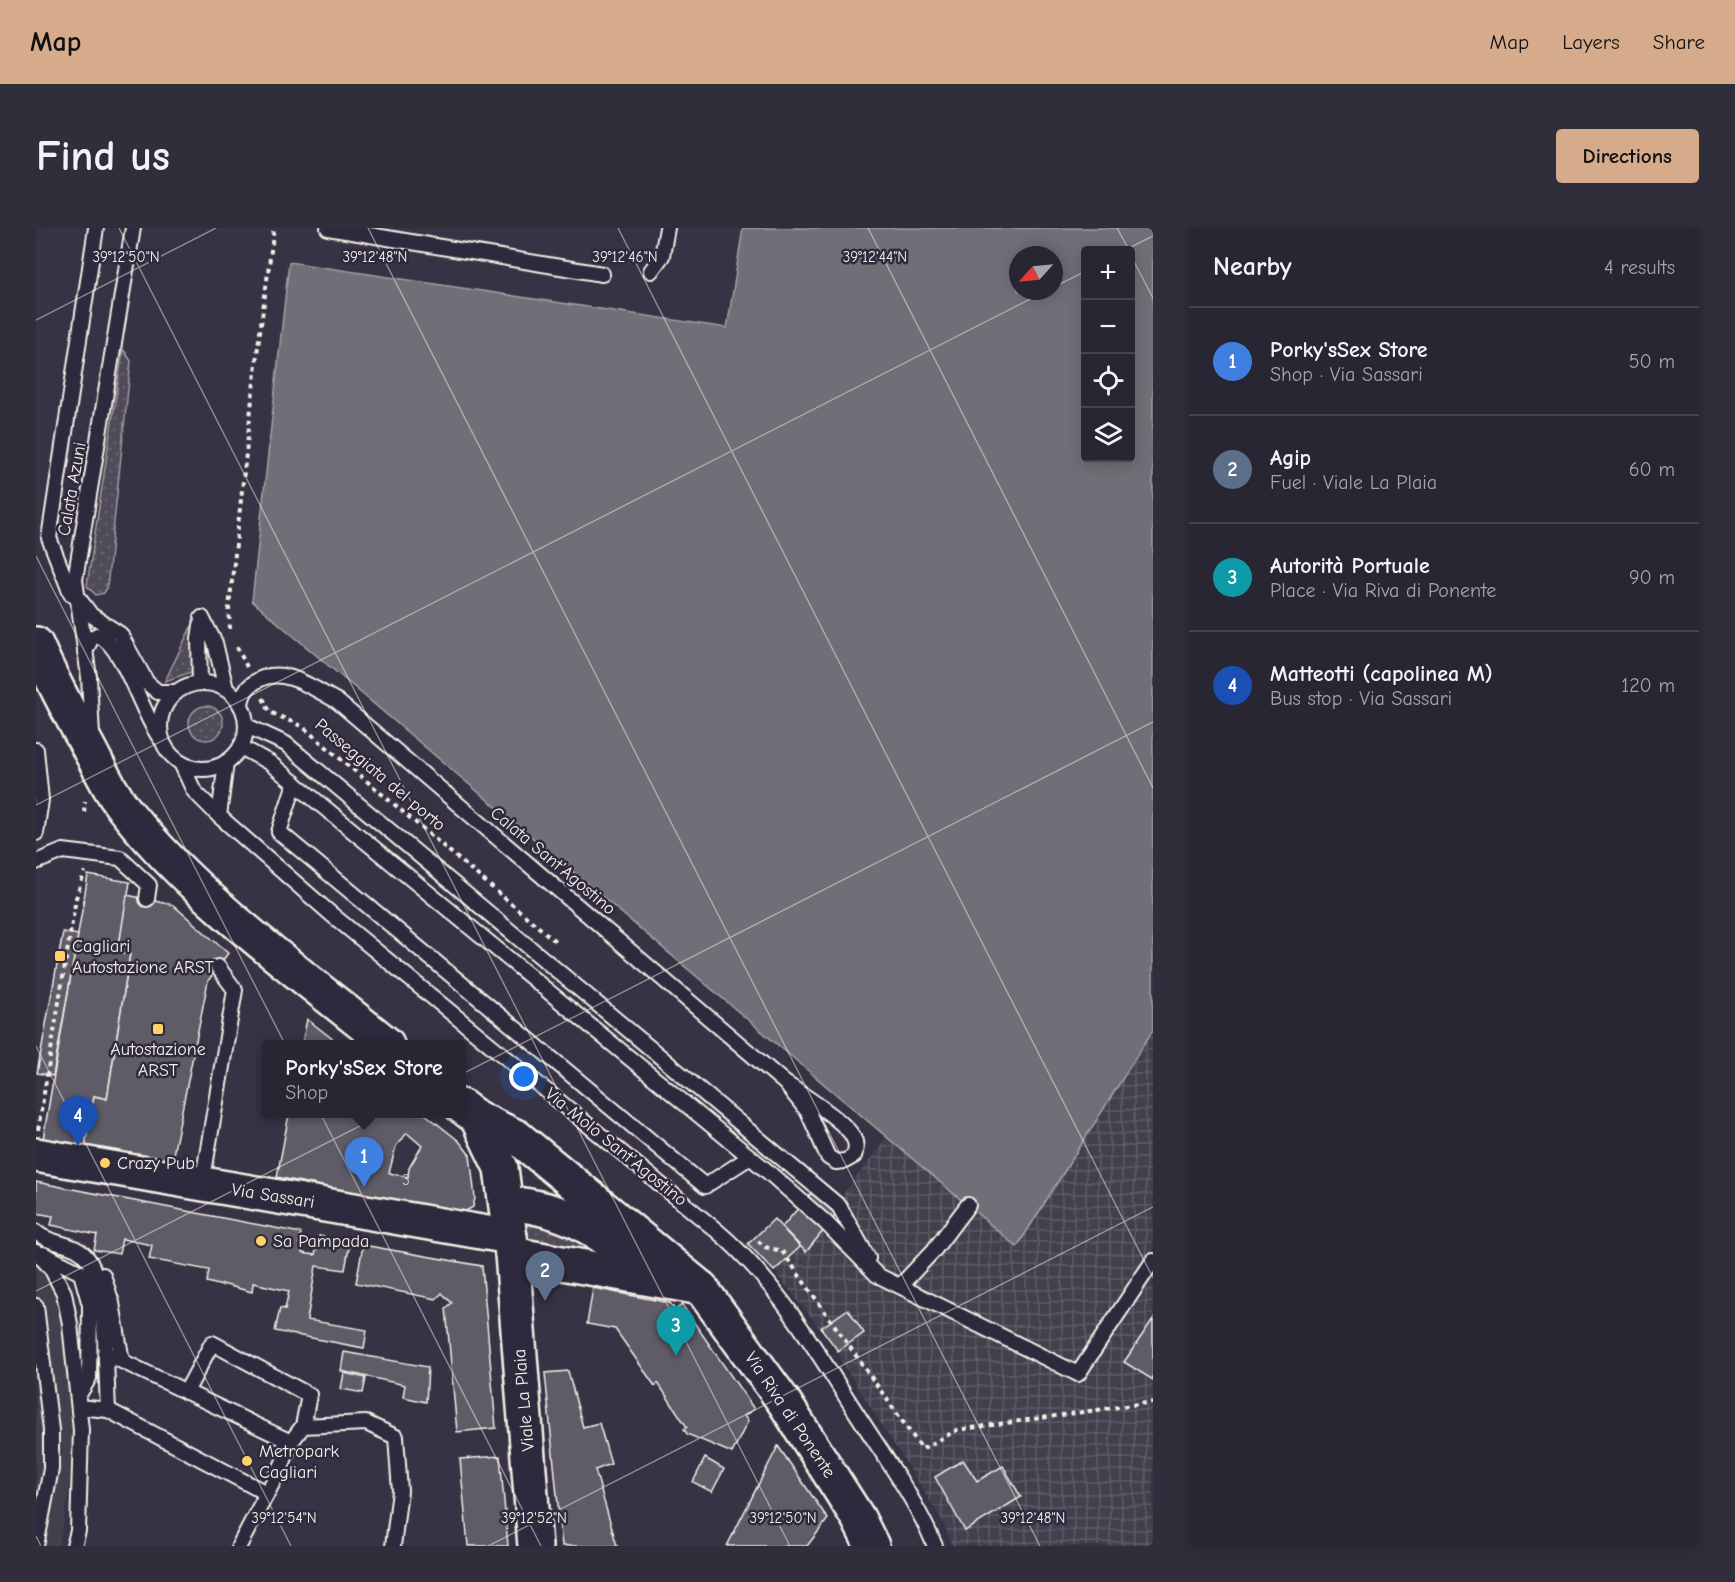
<!DOCTYPE html>
<meta charset="utf-8">
<style>
body{margin:0;font-family:"Comic Neue",sans-serif;background:#312e3b;color:#f1f3f6}
.controls{position:absolute;right:18px;top:18px;display:grid;overflow:hidden;border-radius:6px;box-shadow:0 3px 15px #0003}
.controls button{width:54px;height:54px;display:grid;place-items:center;padding:0;border:0;border-bottom:2px solid #45434e;background:#292633;color:#f1f3f6;font:30px sans-serif}
.compass{position:absolute;left:973px;top:18px;width:54px;height:54px;border-radius:50%;background:#292633;box-shadow:0 3px 15px #0003;rotate:243deg}
.you{position:absolute;left:488px;top:849px;width:21px;height:21px;margin:-15px;border:4px solid #fff;border-radius:50%;background:#1a73e8;box-shadow:0 0 0 9px #1a73e833}
.badge{display:grid;place-items:center;width:39px;height:39px;border-radius:50%;background:#d6ab8b;color:#fff;font-size:20px;font-weight:700}
.pin{position:absolute;translate:-50% -50px;filter:drop-shadow(0 2px 3px #0008)}
.pin::after{content:'';position:absolute;top:32px;width:21px;height:18px;background:inherit;clip-path:polygon(0 0,100% 0,50% 100%)}
.popup{position:absolute;left:226px;top:812px;width:204px;height:78px;box-sizing:border-box;display:grid;place-content:center;border-radius:6px;background:#292633;filter:drop-shadow(0 2px 4px #0005);font-size:20px;white-space:nowrap;color:#a5a5ac}
.popup b{font-size:22px;color:#f1f3f6}
.popup::after{content:'';position:absolute;left:50%;top:100%;margin-left:-12px;border:12px solid transparent;border-top-color:#292633}
.list{margin:0;padding:0;list-style:none}
h2{display:flex;justify-content:space-between;align-items:center;height:78px;margin:0;padding:0 24px;font-size:26px}
h2 small{font-size:20px;font-weight:400;color:#a5a5ac}
.list li{display:grid;grid-template-columns:39px 1fr auto;gap:18px;align-items:center;box-sizing:border-box;height:108px;padding:0 24px;border-top:2px solid #45434e}
.list b{display:block;font-size:22px;white-space:nowrap}
.list p{margin:0;font-size:20px;white-space:nowrap;color:#a5a5ac}
.list em{font-size:20px;font-style:normal;color:#a5a5ac}
.icon{flex:none;width:33px;height:33px;fill:none;stroke:currentColor;stroke-width:2;stroke-linecap:round;stroke-linejoin:round}
.map{position:relative;flex:none;width:1117px;height:1318px;overflow:hidden;border-radius:6px}
header{display:flex;align-items:center;gap:36px;box-sizing:border-box;height:84px;padding:0 30px;background:#d6ab8b;color:#111}
header strong{font-size:28px}
nav{display:flex;gap:33px;margin-inline-start:auto;font-size:21px}
.intro{display:flex;align-items:center;justify-content:space-between;box-sizing:border-box;height:144px;padding:0 36px}
h1{margin:0;font-size:42px}
.button{padding:15px 27px;border-radius:6px;background:#d6ab8b;color:#111;font-size:21px;font-weight:700}
main{display:flex;gap:36px;padding:0 36px}
aside{flex:1;background:#292633;border-radius:6px;box-shadow:0 3px 15px #0003}
.map>svg:first-child{display:block}
</style>
<header>
<strong>Map</strong>
<nav><a>Map</a><a>Layers</a><a>Share</a></nav>
</header>
<div class="intro"><h1>Find us</h1><a class="button">Directions</a></div>
<main>
<div class="map">
<svg width="1117" height="1318" viewBox="0 0 1117 1318">
<defs>
<pattern id="industrial-grid" width="8" height="8" patternUnits="userSpaceOnUse" patternTransform="scale(1.5)"><rect width="8" height="8" fill="#433f4e"/><path d="M0 4h8M4 0v8" fill="none" stroke="#5f5b68"/></pattern>
<pattern id="grass-dots" width="8" height="8" patternUnits="userSpaceOnUse" patternTransform="scale(1.5)"><rect width="8" height="8" fill="#504b59"/><path d="M2 2h.1M6 6h.1" fill="none" stroke="#6a6571" stroke-width="1.8" stroke-linecap="round"/></pattern>
</defs>
<rect width="100%" height="100%" fill="#373244"/>
<filter id="ink" filterUnits="userSpaceOnUse"><feTurbulence type="fractalNoise" baseFrequency=".0167" numOctaves="2"/><feDisplacementMap in="SourceGraphic" scale="12" xChannelSelector="R" yChannelSelector="G"/><feConvolveMatrix kernelMatrix="1 2 1 2 8 2 1 2 1" color-interpolation-filters="sRGB"/></filter>
<g filter="url(#ink)">
<polygon fill="#433f4e" points="0,1000 23,1076 37,1193 32,1270 23,1318 0,1318"/>
<polygon fill="url(#industrial-grid)" points="1117,802 1117,1318 916,1318 906,1292 805,1133 802,1123 738,1043 712,1016 738,991 746,999 803,972 851,909 981,1018"/>
<g fill="url(#grass-dots)" stroke="#a29ea0" stroke-width="1.5">
<polygon points="87,121 95,133 71,360 68,365 60,367 51,358"/>
<polygon points="155,399 164,441 129,453"/>
<circle cx="170" cy="495" r="17"/>
<polygon points="487,992 538,1006 575,1035 490,1019"/>
</g>
<path fill="#726e77" stroke="#a6a2a4" stroke-width="1.5" fill-rule="evenodd" d="M707,0H1117V802L981,1019L216,373L253,34L691,100ZM1050,22H1094V230H1050ZM982,27H1018V63H982Z"/>
<g fill="#5f5c67" stroke="#f4f1e8" stroke-width="1.5" fill-rule="evenodd">
<polygon points="52,647 94,654 82,724 94,726 71,871 58,868 49,918 7,911"/>
<polygon points="91,667 137,677 192,725 172,753 136,932 49,918 58,868 71,871 94,726 82,724"/>
<polygon points="27,704 42,707 17,848 1,845"/>
<polygon points="271,791 303,816 266,816"/>
<path d="M253,886H389L423,913L434,927L439,970L437,979L423,987L241,949ZM371,905L386,918L373,940L372,949L353,945L360,918Z"/>
<polygon points="0,954 265,1005 263,1016 267,1017 266,1025 279,1027 283,1008 314,1014 309,1042 280,1038 271,1092 331,1102 328,1120 239,1103 244,1080 249,1081 253,1063 217,1055 216,1064 186,1056 186,1058 171,1054 173,1042 113,1031 116,1017 86,1011 83,1026 58,1022 61,1007 15,997 17,988 0,985"/>
<polygon points="783,956 808,977 770,1024 746,999"/>
<polygon points="738,991 764,1019 738,1043 712,1016"/>
<polygon points="327,1017 446,1038 460,1200 421,1204 410,1080 416,1075 406,1065 400,1071 320,1055"/>
<polygon points="557,1060 634,1075 639,1082 646,1077 718,1181 708,1188 712,1193 696,1225 651,1206 648,1201 651,1199 622,1155 619,1158 579,1101 551,1096"/>
<polygon points="812,1081 828,1105 802,1123 785,1100"/>
<polygon points="1117,1091 1117,1152 1088,1134"/>
<polygon points="308,1124 392,1139 390,1174 367,1169 369,1157 305,1143"/>
<polygon points="532,1143 547,1199 563,1195 575,1236 559,1242 581,1318 526,1318 509,1145"/>
<polygon points="308,1145 330,1150 327,1165 305,1161"/>
<polygon points="742,1218 792,1291 771,1318 691,1318"/>
<polygon points="464,1228 472,1318 432,1318 424,1231"/>
<polygon points="669,1230 688,1241 676,1264 657,1254"/>
<polygon points="927,1232 941,1253 967,1238 985,1269 929,1303 899,1249"/>
</g>
<g fill="none" stroke-linecap="round" stroke-linejoin="round">
<defs>
<g id="service">
<polyline points="292,0 566,46"/>
<polyline points="615,43 626,28 631,0"/>
<polyline points="35,366 13,310 60,0"/>
<polyline points="43,371 55,387 84,406 111,455 122,464 139,464"/>
<polyline points="166,390 179,415 190,461"/>
<path d="M49,424L55,411L61,407C87,415 105,485 124,510"/>
<polyline points="164,454 163,411 166,390"/>
<circle cx="167" cy="498" r="43"/>
<path d="M205,476C207,465 210,460 219,454C246,436 276,460 301,473L749,855C764,865 809,893 817,909C821,916 820,921 818,928L809,933L800,934L792,929L772,884L749,855"/>
<polyline points="211,498 250,516 803,978 832,1030"/>
<polyline points="56,508 53,449 39,352 97,0"/>
<polyline points="205,519 234,535 730,942 789,994 841,1047 1042,1146 1117,1033"/>
<polyline points="0,522 5,572 0,605"/>
<path d="M145,535L158,563L183,588L295,686L680,1002C741,1053 780,1123 823,1189C850,1231 880,1272 899,1318"/>
<polyline points="259,555 243,604 669,958 714,929"/>
<polyline points="183,588 190,534"/>
<polyline points="0,634 27,623 84,630 113,657 111,671"/>
<polyline points="166,956 199,762 182,739"/>
<path d="M0,1004C15,1018 39,1013 52,1031C71,1058 70,1147 72,1182"/>
<polyline points="0,1024 15,1040 28,1065 34,1096 45,1202 42,1303 38,1318"/>
<polyline points="7,1026 45,1045 54,1077 53,1150 42,1168"/>
<polyline points="67,1047 76,1075 86,1133"/>
<polyline points="864,1058 898,1022 932,977"/>
<polyline points="0,1078 15,1202 15,1241 0,1318"/>
<polyline points="69,1125 255,1214 246,1237 203,1318"/>
<polyline points="150,1164 176,1115 273,1167 267,1198"/>
<polyline points="43,1179 72,1182 230,1265"/>
<polyline points="255,1214 267,1198 330,1195 360,1209 364,1263 357,1318"/>
</g>
<g id="tertiary">
<polyline points="0,927 474,1009"/>
<path d="M470,975C540,981 565,1007 618,1048"/>
<polyline points="476,1026 665,1060"/>
</g>
<g id="primary">
<path d="M0,416C15,451 33,484 51,517C64,541 75,566 93,587C164,674 264,745 351,816"/>
<polyline points="425,878 441,890 481,909 665,1060 748,1174 822,1290 836,1318"/>
<polyline points="441,890 465,940 476,1026 499,1318"/>
</g>
</defs>
<use href="#service" stroke="#f4f1e8" stroke-width="18"/>
<use href="#tertiary" stroke="#f4f1e8" stroke-width="38"/>
<use href="#primary" stroke="#f4f1e8" stroke-width="38"/>
<g stroke="#f4f1e8" stroke-width="4" stroke-dasharray="4.5 4.5" stroke-linecap="butt">
<polyline points="194,401 193,380 221,126 238,0"/>
<polyline points="201,419 211,439"/>
<polyline points="227,470 234,484 267,499 519,713"/>
<polyline points="48,584 49,573"/>
<polyline points="2,902 40,670 49,643"/>
<polyline points="722,1013 729,1019 746,1023 886,1221 921,1202 1117,1174"/>
</g>
<use href="#service" stroke="#2f2a3d" stroke-width="14"/>
<use href="#tertiary" stroke="#2f2a3d" stroke-width="33"/>
<use href="#primary" stroke="#2f2a3d" stroke-width="33"/>
</g>
</g>
<path fill="none" stroke="#f4f1e8" stroke-width="1.5" stroke-opacity="0.45" d="M83,0L754,1318M332,0L1004,1318M582,0L1117,1050M832,0L1117,560M1081,0L1093,22M1089,22L1117,8M1094,26L1117,70M1018,59L1050,43M0,92L180,0M0,328L505,1318M0,577L1010,63M0,818L255,1318M0,1063L1117,494M0,1308L5,1318M452,1318L1117,979"/>
<g fill="#ffd166" stroke="#2f2a3d" stroke-width="2">
<rect x="18" y="722" width="12" height="12" rx="3"/>
<rect x="116" y="795" width="12" height="12" rx="3"/>
<circle cx="69" cy="935" r="6"/>
<circle cx="225" cy="1013" r="6"/>
<circle cx="211" cy="1233" r="6"/>
</g>
<g text-anchor="middle" dominant-baseline="central" stroke-width="5" stroke-linejoin="round" paint-order="stroke">
<g font-size="15" fill="#cfccc8">
<text x="370" y="952">3</text>
</g>
<g font-size="18" fill="#f4f1e8" stroke="#2f2a3d">
<text transform="translate(36 261) rotate(-80)">Calata Azuni</text>
<text transform="translate(344 547) rotate(40)">Passeggiata del porto</text>
<text transform="translate(517 633) rotate(40)">Calata Sant'Agostino</text>
<text transform="translate(580 919) rotate(39)">Via Molo Sant'Agostino</text>
<text transform="translate(237 968) rotate(9)">Via Sassari</text>
<text transform="translate(488 1172) rotate(-95)">Viale La Plaia</text>
<text transform="translate(754 1187) rotate(56)">Via Riva di Ponente</text>
</g>
<g font-size="18" fill="#f4f1e8" stroke="#2f2a3d" text-anchor="start">
<text x="36" y="718">Cagliari<tspan x="36" dy="21">Autostazione ARST</tspan></text>
<text x="122" y="821" text-anchor="middle">Autostazione<tspan x="122" dy="21">ARST</tspan></text>
<text x="81" y="935">Crazy Pub</text>
<text x="237" y="1013">Sa Pampada</text>
<text x="223" y="1223">Metropark<tspan x="223" dy="21">Cagliari</tspan></text>
</g>
</g>
<g font-size="15" text-anchor="middle" fill="#f4f1e8" stroke="#2f2a3d" stroke-width="5" stroke-linejoin="round" paint-order="stroke">
<text x="90" y="34">39°12'50"N</text>
<text x="339" y="34">39°12'48"N</text>
<text x="589" y="34">39°12'46"N</text>
<text x="839" y="34">39°12'44"N</text>
<text x="248" y="1295">39°12'54"N</text>
<text x="498" y="1295">39°12'52"N</text>
<text x="747" y="1295">39°12'50"N</text>
<text x="997" y="1295">39°12'48"N</text>
</g>
</svg>
<div class="controls">
<button>+</button>
<button>−</button>
<button><svg class="icon" aria-label="locate" viewBox="0 0 24 24"><circle cx="12" cy="12" r="6"/><path d="M12 2v4M12 18v4M2 12h4M18 12h4"/></svg></button>
<button><svg class="icon" aria-label="layers" viewBox="0 0 24 24"><path d="M12 4l9 5-9 5-9-5zM3 14l9 5 9-5"/></svg></button>
</div>
<svg class="compass" viewBox="-18 -18 36 36"><path d="M0-13l5 13h-10z" fill="#e53935"/><path d="M0 13l5-13h-10z" fill="#a5a5ac"/></svg>
<div class="you"></div>
<div class="pin badge" style="left:328px;top:959px;background:#3f7fe0">1</div>
<div class="popup"><b>Porky'sSex Store</b>Shop</div>
<div class="pin badge" style="left:509px;top:1073px;background:#5c6f8a">2</div>
<div class="pin badge" style="left:640px;top:1128px;background:#0f9aa8">3</div>
<div class="pin badge" style="left:42px;top:918px;background:#1a4fb4">4</div>
</div>
<aside>
<h2>Nearby<small>4 results</small></h2>
<ul class="list">
<li><span class="badge" style="background:#3f7fe0">1</span><div><b>Porky'sSex Store</b><p>Shop · Via Sassari</p></div><em>50 m</em></li>
<li><span class="badge" style="background:#5c6f8a">2</span><div><b>Agip</b><p>Fuel · Viale La Plaia</p></div><em>60 m</em></li>
<li><span class="badge" style="background:#0f9aa8">3</span><div><b>Autorità Portuale</b><p>Place · Via Riva di Ponente</p></div><em>90 m</em></li>
<li><span class="badge" style="background:#1a4fb4">4</span><div><b>Matteotti (capolinea M)</b><p>Bus stop · Via Sassari</p></div><em>120 m</em></li>
</ul>
</aside>
</main>
